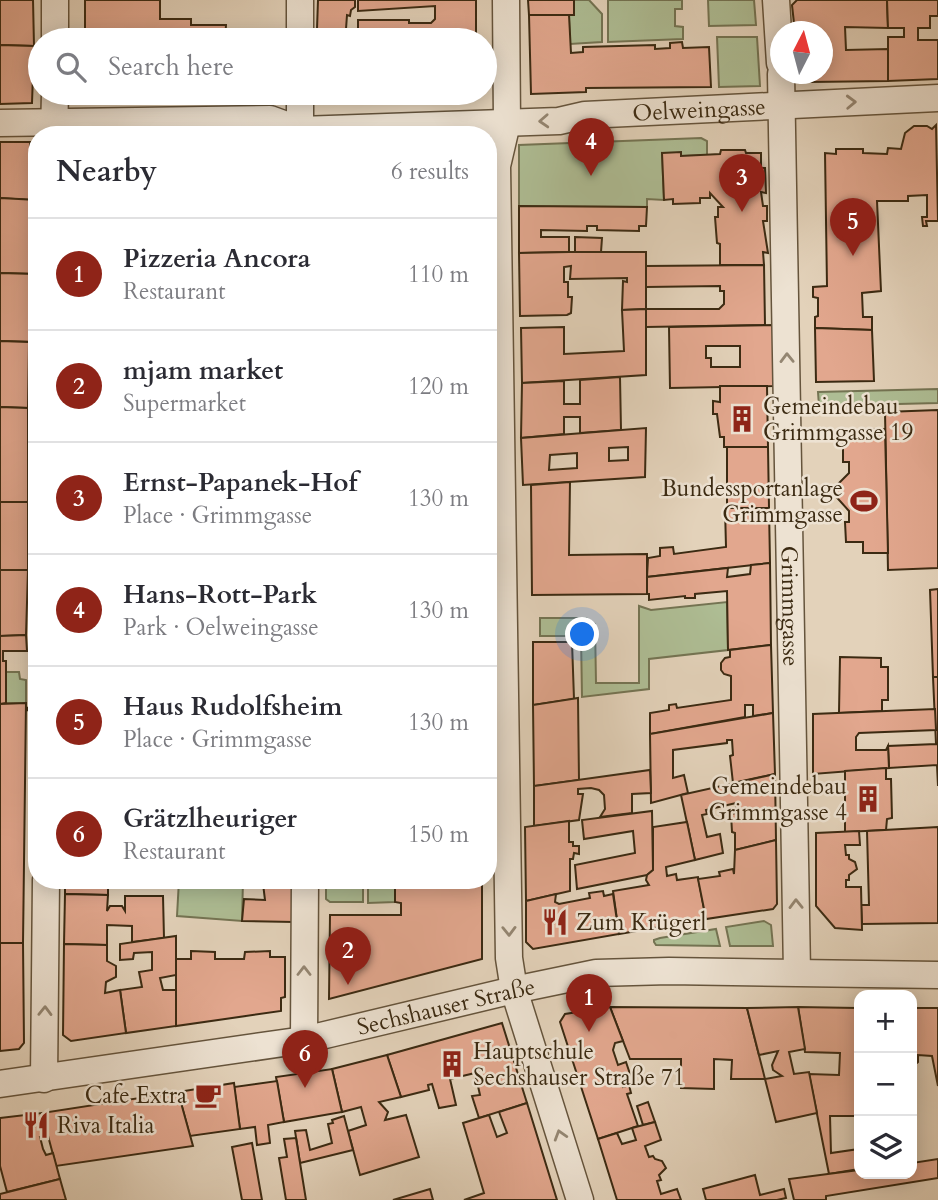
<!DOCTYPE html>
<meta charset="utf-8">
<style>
body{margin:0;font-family:Cardo,serif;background:#f2f2f3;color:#2b2b33}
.controls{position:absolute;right:21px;bottom:21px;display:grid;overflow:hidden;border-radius:14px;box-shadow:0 4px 18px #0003}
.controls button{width:63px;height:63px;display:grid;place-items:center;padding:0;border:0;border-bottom:2px solid #e1e1e2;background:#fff;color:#2b2b33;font:35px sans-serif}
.compass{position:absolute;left:770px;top:21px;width:63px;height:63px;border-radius:50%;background:#fff;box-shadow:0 4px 18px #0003;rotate:6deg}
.you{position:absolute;left:583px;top:635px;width:24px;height:24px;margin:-18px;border:5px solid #fff;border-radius:50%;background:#1a73e8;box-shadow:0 0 0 10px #1a73e833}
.badge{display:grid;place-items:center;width:46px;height:46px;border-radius:50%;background:#8f2418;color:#fff;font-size:23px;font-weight:700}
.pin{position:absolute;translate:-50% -58px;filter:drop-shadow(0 2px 4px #0008)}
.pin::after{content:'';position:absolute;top:37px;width:24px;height:21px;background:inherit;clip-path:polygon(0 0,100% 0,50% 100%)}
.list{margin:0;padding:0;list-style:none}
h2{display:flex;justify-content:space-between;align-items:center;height:91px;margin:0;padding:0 28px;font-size:30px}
h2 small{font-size:23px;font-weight:400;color:#7c7c81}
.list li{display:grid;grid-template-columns:46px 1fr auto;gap:21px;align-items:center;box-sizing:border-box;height:112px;padding:0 28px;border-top:2px solid #e1e1e2}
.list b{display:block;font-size:26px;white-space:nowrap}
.list p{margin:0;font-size:23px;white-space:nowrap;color:#7c7c81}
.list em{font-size:23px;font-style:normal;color:#7c7c81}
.icon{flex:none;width:38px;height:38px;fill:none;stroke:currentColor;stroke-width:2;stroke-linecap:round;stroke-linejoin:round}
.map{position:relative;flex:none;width:938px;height:1200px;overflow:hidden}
.search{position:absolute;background:#fff;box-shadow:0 4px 18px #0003;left:28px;top:28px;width:469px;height:77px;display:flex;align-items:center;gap:18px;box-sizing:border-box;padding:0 24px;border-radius:38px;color:#7c7c81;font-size:26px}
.panel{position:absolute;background:#fff;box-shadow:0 4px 18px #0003;left:28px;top:126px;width:469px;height:763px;border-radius:28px}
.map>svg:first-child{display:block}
</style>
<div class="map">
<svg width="938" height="1200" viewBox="0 0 938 1200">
<rect width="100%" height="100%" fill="#e3d2ba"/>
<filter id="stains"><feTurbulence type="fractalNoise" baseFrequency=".00286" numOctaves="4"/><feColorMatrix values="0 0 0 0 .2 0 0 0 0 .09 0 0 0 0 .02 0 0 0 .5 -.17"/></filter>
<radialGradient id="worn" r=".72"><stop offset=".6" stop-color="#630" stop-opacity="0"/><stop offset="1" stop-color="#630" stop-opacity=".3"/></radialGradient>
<g fill="#aebd94" stroke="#747453" stroke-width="2">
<polygon points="574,0 589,0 602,14 602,42 570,44 569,15 574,15"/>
<polygon points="608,0 682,0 682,9 675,9 675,26 683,27 683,39 608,42"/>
<polygon points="708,0 754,0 756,25 709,26"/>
<polygon points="717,37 757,37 760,86 719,87"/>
<polygon points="701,138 707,141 707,155 681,156 662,153 664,200 647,199 647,207 519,206 519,145"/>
<polygon points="938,389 938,403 819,406 818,392"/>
<polygon points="727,602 728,650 649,659 649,689 582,697 581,636 540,636 540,618 586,618 595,624 596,683 639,683 639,606 651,610"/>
<polygon points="6,672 19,672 20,679 26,680 26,703 6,703"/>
<polygon points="179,880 243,880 242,921 177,916"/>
<polygon points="326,880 361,880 363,885 363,902 330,902 326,899"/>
<polygon points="366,880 395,880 395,902 368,903 368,886"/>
<polygon points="764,921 771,925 773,946 730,946 726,927"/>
<polygon points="716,929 720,946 656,945 654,942 654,940 660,938"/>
</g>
<g fill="#e2a78e" stroke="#3b2a12" stroke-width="2" fill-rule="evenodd">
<polygon points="0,0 33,0 34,46 0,45"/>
<polygon points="85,0 160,0 160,19 191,19 191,25 226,25 225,40 97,40 97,30 85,30"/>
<polygon points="318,0 355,0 355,7 351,10 350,16 347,15 346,29 317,29"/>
<polygon points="358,0 476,0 476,39 430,40 430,34 422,34 422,40 358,40 358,20 409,20 409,23 431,23 435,19 435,6 358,11"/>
<polygon points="528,0 574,0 574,15 529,15"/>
<polygon points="797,0 887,0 888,28 845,27 846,50 888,49 888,81 810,82 800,74 822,74 822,32 795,32 792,5"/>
<polygon points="887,0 938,0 938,16 930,16 930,28 918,28 918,40 938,40 938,79 888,81 888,37 904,37 904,28 888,28"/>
<polygon points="529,15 569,15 571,53 583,52 583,47 655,45 655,49 670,48 670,43 682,42 683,48 709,47 711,87 586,88 586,92 531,94"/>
<rect x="317" y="29" width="29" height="11"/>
<polygon points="0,45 34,46 32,103 0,104"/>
<polygon points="318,93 388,93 388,99 318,101"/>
<polygon points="388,93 477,93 477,96 388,99"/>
<polygon points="936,125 938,221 926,221 927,226 923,226 922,217 927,217 927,195 908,196 908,201 877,201 881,291 862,293 863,317 872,317 872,330 815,328 815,317 818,316 818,298 813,297 813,287 827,286 825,153 836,154 836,149 863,149 863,153 887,154 888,148 901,149 905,133 914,126 927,126 932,129"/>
<polygon points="0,142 30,142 30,200 0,198"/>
<polygon points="721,150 745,150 746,153 761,153 761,168 765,168 766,193 761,192 763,206 767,206 767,221 763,221 768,253 763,252 764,265 720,265 720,244 717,243 715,217 718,217 718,207 723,207 710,193 710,198 700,198 700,203 673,204 673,199 664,200 662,153 681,152 681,156 720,154"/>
<polygon points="0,198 37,200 35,274 0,273"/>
<polygon points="519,206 647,207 646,226 639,226 639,231 597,230 597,226 587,226 587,231 541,230 541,237 569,237 569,252 519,253"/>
<polygon points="575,237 602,238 601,252 575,252"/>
<polygon points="569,252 646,252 646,309 622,310 623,281 627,282 627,278 570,279 571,266 564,267 564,282 568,282 568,297 572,297 571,313 567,315 520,316 519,253"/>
<polygon points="764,265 765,325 646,327 646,309 719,309 724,304 724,291 720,291 720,286 646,287 646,266"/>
<polygon points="0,273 35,274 35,342 0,341"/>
<polygon points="646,309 646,375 522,383 521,328 564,327 564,354 624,351 622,310"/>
<path d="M773,325L774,386L670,388L669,327ZM706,346H740V367H711V358H706Z"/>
<polygon points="815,328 872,330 874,381 816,382"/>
<polygon points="0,341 29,342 28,408 0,407"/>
<polygon points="620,377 621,430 580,433 580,417 564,417 564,434 521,438 522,383 564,381 564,404 580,404 580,380"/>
<polygon points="720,386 767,386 768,447 724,447 724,437 720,437 717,414 713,414 713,401 720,402"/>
<polygon points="0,407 28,408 28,502 0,502"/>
<polygon points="938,410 938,568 888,570 885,412"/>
<path d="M646,428L645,477L523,485L521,438ZM628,447V460L609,461V448ZM577,453V468L549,470L550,455Z"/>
<polygon points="885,429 888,553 863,553 863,542 846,542 845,522 849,522 849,511 831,491 849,473 849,462 843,462 843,441 861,441 861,430"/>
<polygon points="727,447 768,447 769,508 727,508"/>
<polygon points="570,482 569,555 647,554 647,594 532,595 531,485"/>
<rect x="0" y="502" width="28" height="68"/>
<polygon points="725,508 769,508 770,563 647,577 648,558 660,556 660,548 673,547 674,554 726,547"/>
<polygon points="770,563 771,645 728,650 727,591 695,594 695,598 685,598 685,596 649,600 649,594 647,594 647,577 728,568 727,577 750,574 751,565"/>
<polygon points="0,570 28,570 26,635 0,636"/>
<polygon points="938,589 938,677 933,677 930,590"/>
<polygon points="26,635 27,651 3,651 3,661 6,661 6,703 0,704 0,636"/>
<polygon points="533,642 572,642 574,699 533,705"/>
<polygon points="771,645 773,713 753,716 753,705 745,705 745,717 650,734 650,713 669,710 669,705 676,704 677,708 731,700 731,676 724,674 721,670 721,663 725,658 730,657 730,650"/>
<polygon points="840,657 881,658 881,667 888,667 888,700 882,700 882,711 839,713"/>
<polygon points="933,677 938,677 938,786 937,765 889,768 888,746 936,744"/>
<polygon points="578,698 579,780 534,786 533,705"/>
<polygon points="26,703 23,943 0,943 0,704"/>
<polygon points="935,709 936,730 859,733 856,737 856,750 886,750 888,746 889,768 813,774 813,714"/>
<polygon points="773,713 775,774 733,783 730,756 733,755 732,740 727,740 727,743 673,750 673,778 684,775 688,793 651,803 650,734"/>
<polygon points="886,768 886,779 891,779 892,818 887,819 886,830 845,832 845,771"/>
<polygon points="650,770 651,793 632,794 632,813 600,817 605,809 604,795 599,790 591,788 578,789 578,794 583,794 579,820 534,826 534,786"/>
<polygon points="775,774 776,840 735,850 735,833 732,832 731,814 736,813 736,803 706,810 707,814 702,815 707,837 720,834 723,853 695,860 681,795"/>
<polygon points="652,811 653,870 647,875 577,889 575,865 635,853 633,831 584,839 582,820"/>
<polygon points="569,821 569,842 573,842 573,846 579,846 579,854 574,853 573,859 570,859 570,891 526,901 525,827"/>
<polygon points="687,822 695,860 666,867 667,876 676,874 677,880 698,877 706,919 619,934 613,891 649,885 646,880 647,875 653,870 653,827"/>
<polygon points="938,827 938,923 862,924 861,905 869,905 867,831"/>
<polygon points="859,831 860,845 845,845 846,855 849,855 849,859 855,862 857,869 849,875 849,880 846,880 846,887 861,887 862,930 835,928 816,906 816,833"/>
<polygon points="776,840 777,904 773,909 706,919 698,879 720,876 719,872 733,869 734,874 735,850"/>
<polygon points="65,880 122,880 122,883 108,883 108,895 65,894"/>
<polygon points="256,880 294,880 294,922 242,921 244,899 265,900 263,884 255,883"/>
<polygon points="395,880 482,880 482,959 329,999 330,915 401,915 401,903 395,902"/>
<polygon points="603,891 604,896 613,894 619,934 533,949 526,942 526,901 556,894 555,902 559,904 590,898 589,893"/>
<polygon points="65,894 108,895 107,911 110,906 122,906 125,911 125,896 163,896 164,938 132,942 132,926 107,925 107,945 64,944"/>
<polygon points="176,936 176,975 160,978 163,990 176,990 176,1026 126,1033 120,990 142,987 139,972 152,970 152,952 134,953 133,959 120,960 120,944"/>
<polygon points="0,943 23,943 24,1043 19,1049 0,1051"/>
<polygon points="64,944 107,945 107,961 116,966 116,977 106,982 105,993 120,990 126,1033 71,1041 63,1035"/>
<polygon points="191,951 215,952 215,959 244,959 245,952 270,951 270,957 285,957 285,997 281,998 281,1011 176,1026 176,959 191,959"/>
<polygon points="610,1007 747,1008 765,1079 731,1079 732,1060 714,1059 714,1089 681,1088 681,1059 630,1059"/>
<polygon points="610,1007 623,1041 615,1043 613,1050 618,1065 626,1062 632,1080 622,1083 623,1087 629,1085 631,1093 627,1094 638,1126 598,1139 560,1022 565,1014"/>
<polygon points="798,1007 857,1008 859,1056 859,1059 855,1059 855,1075 859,1075 859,1124 857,1116 830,1116 831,1153 859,1149 859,1169 829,1174 809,1074 839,1075 840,1053 805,1052"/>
<polygon points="798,1007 805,1049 789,1052 794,1074 809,1072 817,1113 776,1122 765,1079 782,1076 773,1070 772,1065 778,1051 759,1055 747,1008"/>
<polygon points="912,1008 938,1008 938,1086 932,1056 918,1055 918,1062 912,1067"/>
<polygon points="502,1023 527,1103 479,1118 472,1096 480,1095 475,1073 450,1079 456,1105 439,1108 432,1084 428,1085 429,1090 401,1097 387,1055"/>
<polygon points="387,1055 401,1097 379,1102 388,1112 385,1120 406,1115 419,1157 360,1175 348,1131 366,1125 361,1107 342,1112 332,1069"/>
<polygon points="332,1069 342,1112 284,1122 276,1077"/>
<polygon points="277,1081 284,1122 268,1125 270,1143 257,1145 255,1127 240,1129 234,1087"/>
<polygon points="234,1083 240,1129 190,1136 178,1092"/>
<polygon points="178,1092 193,1146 56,1166 42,1113"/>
<polygon points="648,1102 655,1122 643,1125 637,1106"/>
<polygon points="527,1103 557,1200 464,1200 484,1193 463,1123 489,1115 497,1137 507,1133 499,1112"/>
<polygon points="42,1113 47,1135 40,1137 43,1149 46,1155 53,1153 60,1179 7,1192 0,1166 0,1118"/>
<polygon points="344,1116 353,1150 300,1163 295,1131 306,1130 310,1150 332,1143 328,1124 333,1123 332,1120"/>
<polygon points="655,1122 661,1140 645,1146 649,1157 653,1156 655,1159 662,1161 666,1168 659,1175 661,1180 657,1181 661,1194 677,1189 681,1200 617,1200 598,1139 617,1133 622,1144 636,1140 632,1128"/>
<polygon points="296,1138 306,1200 286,1200 279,1158 287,1157 284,1139"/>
<polygon points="252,1143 262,1200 242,1200 232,1147"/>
<polygon points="938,1159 938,1178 826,1196 826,1200 794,1200 789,1179 859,1170 859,1174 912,1174 912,1163"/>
<polygon points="755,1175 760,1195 784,1189 786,1198 777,1200 706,1200 703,1189"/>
<polygon points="60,1179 66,1200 0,1200 0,1194"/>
<polygon points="430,1189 433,1200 393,1200"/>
</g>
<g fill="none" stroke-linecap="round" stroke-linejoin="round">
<defs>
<g id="minor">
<polyline points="506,0 507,123 497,166 509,958 514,990 580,1200"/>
<polyline points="776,0 780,63"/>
<polyline points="55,40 55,0"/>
<polyline points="300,40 300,0"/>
<path id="s1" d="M781,74L797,972"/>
<path id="s2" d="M0,123L270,119L300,130L559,121L585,115L938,98"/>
<polyline points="54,135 55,93"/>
<polyline points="300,135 300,93"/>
<polyline points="304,1040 305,880"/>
<polyline points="44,1079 46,880"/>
<path id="s3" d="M0,1084L304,1040L514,990L596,973L669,971L938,975"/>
</g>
</defs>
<use href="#minor" stroke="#65543c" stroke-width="29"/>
<polyline stroke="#3b2a12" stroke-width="4.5" stroke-dasharray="2 3.5" stroke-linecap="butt" points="26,709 37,709"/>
<use href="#minor" stroke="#ede2d2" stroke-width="26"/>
</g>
<defs><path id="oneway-chevron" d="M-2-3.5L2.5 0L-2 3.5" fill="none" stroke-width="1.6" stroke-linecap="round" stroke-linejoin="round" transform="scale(1.75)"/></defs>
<g stroke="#948672">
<use href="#oneway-chevron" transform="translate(851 102) rotate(-2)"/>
<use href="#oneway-chevron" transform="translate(544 121) rotate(177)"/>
<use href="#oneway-chevron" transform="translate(787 358) rotate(-91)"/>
<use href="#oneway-chevron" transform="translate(796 904) rotate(-91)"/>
<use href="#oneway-chevron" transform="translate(509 931) rotate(89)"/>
<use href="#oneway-chevron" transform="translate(304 971) rotate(-90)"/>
<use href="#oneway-chevron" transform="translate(45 1011) rotate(-89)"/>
<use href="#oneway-chevron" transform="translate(560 1135) rotate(-107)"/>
</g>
<defs>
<symbol id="building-bare" viewBox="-9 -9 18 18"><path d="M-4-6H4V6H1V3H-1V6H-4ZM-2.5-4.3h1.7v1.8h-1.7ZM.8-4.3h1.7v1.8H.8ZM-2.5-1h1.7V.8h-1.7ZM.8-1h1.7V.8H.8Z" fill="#8f2418" stroke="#ede2d2" stroke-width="2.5" paint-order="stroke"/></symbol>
<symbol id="stadium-bare" viewBox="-9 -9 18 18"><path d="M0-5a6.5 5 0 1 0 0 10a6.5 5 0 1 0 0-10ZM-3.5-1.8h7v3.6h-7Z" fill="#8f2418" stroke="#ede2d2" stroke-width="2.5" paint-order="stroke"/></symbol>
<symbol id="restaurant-bare" viewBox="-9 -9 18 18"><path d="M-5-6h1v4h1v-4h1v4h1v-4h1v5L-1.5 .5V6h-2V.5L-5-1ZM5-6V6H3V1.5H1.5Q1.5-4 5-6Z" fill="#8f2418" stroke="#ede2d2" stroke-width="2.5" paint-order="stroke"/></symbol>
<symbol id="cafe-bare" viewBox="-9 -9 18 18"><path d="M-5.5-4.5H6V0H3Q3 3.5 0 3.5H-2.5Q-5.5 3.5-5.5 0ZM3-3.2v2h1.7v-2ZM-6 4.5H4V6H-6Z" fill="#8f2418" stroke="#ede2d2" stroke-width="2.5" paint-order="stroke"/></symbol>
</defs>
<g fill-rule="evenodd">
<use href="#building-bare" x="723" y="400" width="38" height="38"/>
<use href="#stadium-bare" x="845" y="482" width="38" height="38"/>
<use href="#building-bare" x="849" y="780" width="38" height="38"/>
<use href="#restaurant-bare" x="536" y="903" width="38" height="38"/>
<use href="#building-bare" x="433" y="1045" width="38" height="38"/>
<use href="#cafe-bare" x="189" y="1076" width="38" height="38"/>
<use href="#restaurant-bare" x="17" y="1106" width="38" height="38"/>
</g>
<g text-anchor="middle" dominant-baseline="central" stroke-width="5" stroke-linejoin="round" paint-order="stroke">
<g font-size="23" fill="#3b2a12" stroke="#ede2d2">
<text stroke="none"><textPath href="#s2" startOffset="702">Oelweingasse</textPath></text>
<text stroke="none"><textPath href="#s1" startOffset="532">Grimmgasse</textPath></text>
<text stroke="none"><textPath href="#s3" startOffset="453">Sechshauser Straße</textPath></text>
</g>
<g font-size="23" fill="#3b2a12" stroke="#ede2d2" text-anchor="start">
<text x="763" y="406">Gemeindebau<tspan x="763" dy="26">Grimmgasse 19</tspan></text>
<text x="843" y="488" text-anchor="end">Bundessportanlage<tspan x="843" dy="26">Grimmgasse</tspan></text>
<text x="847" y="786" text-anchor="end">Gemeindebau<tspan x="847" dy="26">Grimmgasse 4</tspan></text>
<text x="576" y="922">Zum Krügerl</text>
<text x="473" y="1051">Hauptschule<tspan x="473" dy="26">Sechshauser Straße 71</tspan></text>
<text x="187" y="1095" text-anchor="end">Cafe Extra</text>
<text x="57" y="1125">Riva Italia</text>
</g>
</g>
<rect width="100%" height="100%" filter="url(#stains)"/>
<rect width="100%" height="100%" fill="url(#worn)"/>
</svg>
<div class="controls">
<button>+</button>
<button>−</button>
<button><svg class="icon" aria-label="layers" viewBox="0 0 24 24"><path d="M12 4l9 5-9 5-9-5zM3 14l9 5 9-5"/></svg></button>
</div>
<svg class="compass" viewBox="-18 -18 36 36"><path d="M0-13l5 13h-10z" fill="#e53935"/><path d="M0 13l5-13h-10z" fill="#7c7c81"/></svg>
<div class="you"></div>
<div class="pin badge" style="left:589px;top:1032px">1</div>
<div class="pin badge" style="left:348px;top:985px">2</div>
<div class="pin badge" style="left:742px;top:212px">3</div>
<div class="pin badge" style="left:591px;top:176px">4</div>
<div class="pin badge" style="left:853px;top:256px">5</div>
<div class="pin badge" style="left:305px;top:1088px">6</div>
<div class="search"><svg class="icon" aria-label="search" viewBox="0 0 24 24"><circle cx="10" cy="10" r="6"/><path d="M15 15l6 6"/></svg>Search here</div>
<section class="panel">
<h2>Nearby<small>6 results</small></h2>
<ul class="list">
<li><span class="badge">1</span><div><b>Pizzeria Ancora</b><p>Restaurant</p></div><em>110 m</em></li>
<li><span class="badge">2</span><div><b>mjam market</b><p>Supermarket</p></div><em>120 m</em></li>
<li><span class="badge">3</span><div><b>Ernst-Papanek-Hof</b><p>Place · Grimmgasse</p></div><em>130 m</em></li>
<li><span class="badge">4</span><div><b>Hans-Rott-Park</b><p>Park · Oelweingasse</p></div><em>130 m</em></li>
<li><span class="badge">5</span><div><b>Haus Rudolfsheim</b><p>Place · Grimmgasse</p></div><em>130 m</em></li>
<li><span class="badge">6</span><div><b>Grätzlheuriger</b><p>Restaurant</p></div><em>150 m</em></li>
</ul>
</section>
</div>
